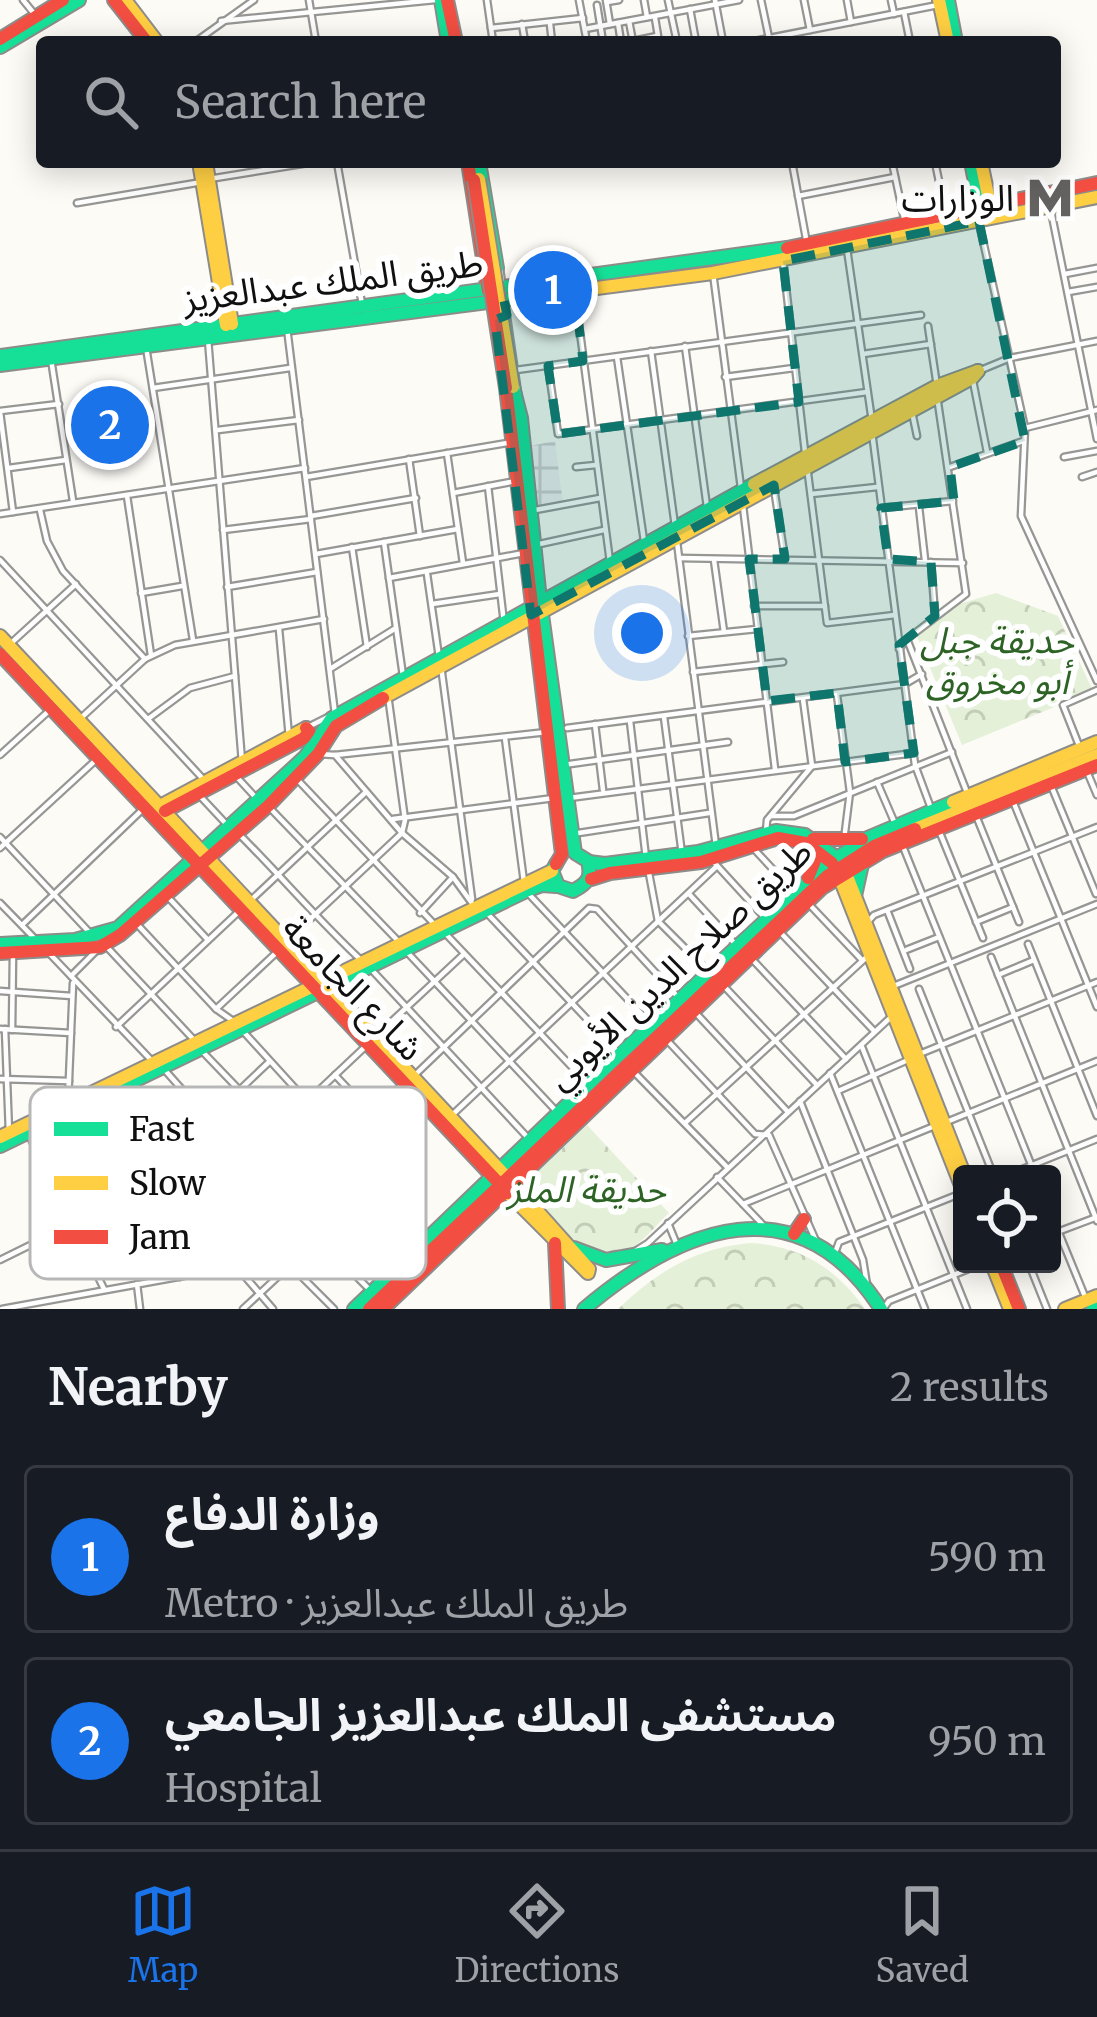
<!DOCTYPE html>
<meta charset="utf-8">
<style>
body{margin:0;font-family:Merriweather,"Noto Sans Arabic",serif;background:#242831;color:#f1f3f6}
.controls{position:absolute;right:36px;bottom:36px;display:grid;overflow:hidden;border-radius:12px;box-shadow:0 6px 30px #0003}
.controls button{width:108px;height:108px;display:grid;place-items:center;padding:0;border:0;border-bottom:3px solid #363941;background:#171b24;color:#f1f3f6;font:60px sans-serif}
.you{position:absolute;left:642px;top:633px;width:42px;height:42px;margin:-30px;border:9px solid #fff;border-radius:50%;background:#1a73e8;box-shadow:0 0 0 18px #1a73e833}
.badge{display:grid;place-items:center;width:78px;height:78px;border-radius:50%;background:#1a73e8;color:#fff;font-size:39px;font-weight:700}
.pin{position:absolute;translate:-50% -50%;border:6px solid #fff;box-shadow:0 3px 12px #0006}
.list{margin:0;padding:0;list-style:none}
h2{display:flex;justify-content:space-between;align-items:center;height:156px;margin:0;padding:0 48px;font-size:51px}
h2 small{font-size:39px;font-weight:400;color:#9ea1a6}
.list li{display:grid;grid-template-columns:78px 1fr auto;gap:36px;align-items:center;box-sizing:border-box;height:168px;margin:0 24px 24px;padding:0 24px;border:3px solid #363941;border-radius:12px}
.list b{display:block;font-size:45px;white-space:nowrap}
.list p{margin:0;font-size:39px;white-space:nowrap;color:#9ea1a6}
.list em{font-size:39px;font-style:normal;color:#9ea1a6}
.icon{flex:none;width:66px;height:66px;fill:none;stroke:currentColor;stroke-width:2;stroke-linecap:round;stroke-linejoin:round}
.map{position:relative;flex:none;width:1097px;height:1309px;overflow:hidden}
.search{position:absolute;background:#171b24;box-shadow:0 6px 30px #0003;left:36px;right:36px;top:36px;height:132px;display:flex;align-items:center;gap:30px;box-sizing:border-box;padding:0 42px;border-radius:12px;color:#9ea1a6;font-size:45px}
.sheet{height:540px;background:#171b24}
nav{display:flex;justify-content:space-around;align-items:center;box-sizing:border-box;height:168px;border-top:3px solid #363941;background:#171b24;font-size:33px;color:#9ea1a6}
nav a{display:grid;justify-items:center;gap:6px}
nav .on{color:#1a73e8}
.map>svg:first-child{display:block}
</style>
<div class="map">
<svg width="1097" height="1309" viewBox="0 0 1097 1309">
<defs>
<pattern id="industrial-grid" width="8" height="8" patternUnits="userSpaceOnUse" patternTransform="scale(3)"><rect width="8" height="8" fill="#f4eff2"/><path d="M0 4h8M4 0v8" fill="none" stroke="#d0ccce"/></pattern>
<pattern id="park-crowns" width="20" height="18" patternUnits="userSpaceOnUse" patternTransform="scale(3)"><rect width="20" height="18" fill="#e4f0d8"/><path d="M2 6a3 3 0 1 1 6 0M12 15a3 3 0 1 1 6 0" fill="none" stroke="#c3cdb8"/></pattern>
</defs>
<rect width="100%" height="100%" fill="#fcfbf6"/>
<polygon fill="url(#industrial-grid)" points="555,441 563,504 537,507 530,446"/>
<g fill="url(#park-crowns)">
<polygon points="996,593 1058,616 1093,691 962,745 917,636 959,604"/>
<path d="M587,1125L669,1213C656,1225 642,1244 625,1252C585,1273 551,1212 528,1187V1181Z"/>
<path d="M751,1243C801,1246 837,1269 865,1309H618C658,1271 695,1248 751,1243Z"/>
</g>
<g fill="none" stroke-linecap="round" stroke-linejoin="round">
<defs>
<g id="street">
<polyline points="23,0 36,16"/>
<polyline points="309,0 316,42"/>
<polyline points="487,0 493,42"/>
<polyline points="579,0 587,42"/>
<polyline points="606,0 610,24"/>
<polyline points="644,0 647,17"/>
<polyline points="668,0 677,42"/>
<polyline points="715,0 723,42"/>
<polyline points="761,0 769,38"/>
<polyline points="804,0 810,30"/>
<polyline points="847,0 851,22"/>
<polyline points="891,0 894,14"/>
<polyline points="607,2 619,0"/>
<polyline points="597,5 603,42"/>
<polyline points="690,9 696,42"/>
<polyline points="904,12 910,42"/>
<polyline points="655,18 659,42"/>
<polyline points="221,21 435,0"/>
<polyline points="629,21 633,42"/>
<polyline points="618,23 621,42"/>
<polyline points="522,24 525,42"/>
<polyline points="550,24 552,42"/>
<polyline points="491,28 583,18"/>
<polyline points="585,29 739,0"/>
<polyline points="633,41 657,36"/>
<polyline points="195,42 254,0"/>
<polyline points="749,42 938,5"/>
<polyline points="337,162 362,304"/>
<polyline points="792,162 807,244"/>
<polyline points="892,162 905,223"/>
<polyline points="935,162 946,215"/>
<polyline points="209,179 314,162"/>
<polyline points="798,196 895,177"/>
<polyline points="77,203 202,182"/>
<polyline points="1050,206 1097,439"/>
<polyline points="979,223 1025,428 1021,516 1097,681"/>
<polyline points="847,249 872,421"/>
<polyline points="783,261 805,452"/>
<polyline points="500,269 519,400"/>
<polyline points="713,273 741,488"/>
<polyline points="1065,274 1097,268"/>
<polyline points="1068,292 1097,287"/>
<polyline points="575,294 610,562"/>
<polyline points="928,326 937,386"/>
<polyline points="287,328 335,714"/>
<polyline points="208,339 242,762"/>
<polyline points="685,346 707,507"/>
<polyline points="146,347 193,640"/>
<polyline points="651,351 675,526"/>
<polyline points="863,354 931,344"/>
<polyline points="617,357 644,541"/>
<polyline points="51,359 73,501"/>
<polyline points="548,366 558,434 867,392"/>
<polyline points="516,370 921,315"/>
<polyline points="981,370 1010,358 1097,341"/>
<polyline points="725,377 794,368"/>
<polyline points="973,381 987,452"/>
<polyline points="153,388 290,368"/>
<polyline points="0,411 59,404"/>
<polyline points="0,412 13,512"/>
<polyline points="912,412 917,436"/>
<polyline points="1025,428 1097,410"/>
<polyline points="218,430 299,420"/>
<polyline points="872,432 915,765 932,811"/>
<polyline points="447,453 463,563"/>
<polyline points="1064,457 1097,451"/>
<polyline points="409,459 420,536"/>
<polyline points="807,466 827,623 895,615"/>
<polyline points="576,467 596,465"/>
<polyline points="950,467 1023,441"/>
<polyline points="9,468 66,460"/>
<polyline points="306,477 513,442"/>
<polyline points="1082,477 1097,472"/>
<polyline points="488,486 504,623"/>
<polyline points="774,488 785,559"/>
<polyline points="453,493 516,481"/>
<polyline points="811,494 877,487"/>
<polyline points="127,496 151,655"/>
<polyline points="743,506 775,769"/>
<polyline points="919,507 925,560"/>
<polyline points="881,508 953,501"/>
<polyline points="40,510 47,541 63,571 145,659"/>
<polyline points="530,511 600,498"/>
<polyline points="0,514 305,468"/>
<polyline points="311,516 416,498"/>
<polyline points="223,530 311,519"/>
<polyline points="384,542 403,676"/>
<polyline points="677,542 716,846"/>
<polyline points="535,545 604,530"/>
<polyline points="352,547 367,647"/>
<polyline points="316,554 458,529"/>
<polyline points="679,558 963,563"/>
<polyline points="0,560 205,781"/>
<polyline points="714,560 724,632"/>
<polyline points="931,562 935,616"/>
<polyline points="427,574 439,657"/>
<polyline points="389,578 524,553"/>
<polyline points="227,587 317,572"/>
<polyline points="141,593 182,586"/>
<polyline points="432,604 500,594"/>
<polyline points="754,606 825,606"/>
<polyline points="279,629 289,737"/>
<polyline points="688,636 757,629"/>
<polyline points="907,639 966,594 937,396"/>
<polyline points="9,645 76,584"/>
<polyline points="899,649 907,639 968,795"/>
<polyline points="441,666 472,899"/>
<polyline points="330,669 396,628"/>
<polyline points="693,672 783,662"/>
<polyline points="837,695 850,792 845,832"/>
<polyline points="82,717 145,659 175,645 324,619"/>
<polyline points="664,717 682,854"/>
<polyline points="148,719 190,688 235,676"/>
<polyline points="630,721 646,858"/>
<polyline points="595,724 603,790"/>
<polyline points="306,728 328,717"/>
<polyline points="567,728 905,684 922,674"/>
<polyline points="505,738 524,882"/>
<polyline points="1080,748 1063,705 1097,690"/>
<polyline points="318,754 335,755 402,833 453,877 474,906"/>
<polyline points="0,755 51,709"/>
<polyline points="335,755 547,732"/>
<polyline points="563,765 728,742"/>
<polyline points="1086,769 1097,795"/>
<polyline points="235,775 258,800"/>
<polyline points="295,777 435,925"/>
<polyline points="877,782 896,826"/>
<polyline points="1050,783 1096,894"/>
<polyline points="200,796 229,827"/>
<polyline points="569,798 914,753"/>
<polyline points="1013,801 1097,1007"/>
<polyline points="268,806 400,943"/>
<polyline points="975,813 1019,922"/>
<polyline points="771,816 794,816 952,752"/>
<polyline points="393,819 554,798"/>
<polyline points="938,828 983,938"/>
<polyline points="766,832 767,820 812,766 803,699"/>
<path d="M238,833C281,876 319,921 363,962"/>
<polyline points="572,834 709,813"/>
<polyline points="0,837 91,934"/>
<polyline points="902,844 1035,1174"/>
<polyline points="0,848 97,759"/>
<polyline points="754,849 795,893"/>
<polyline points="711,859 764,917"/>
<polyline points="648,868 658,921 709,972"/>
<polyline points="526,891 649,1022"/>
<polyline points="689,894 738,947"/>
<polyline points="167,896 208,940"/>
<polyline points="0,903 38,942"/>
<polyline points="808,903 862,960"/>
<polyline points="887,910 910,969"/>
<polyline points="485,911 617,1051"/>
<polyline points="420,913 453,877"/>
<polyline points="135,922 216,1009 236,1023"/>
<polyline points="976,922 1013,907"/>
<polyline points="866,924 874,915 1097,827"/>
<polyline points="22,925 143,809"/>
<polyline points="779,931 874,1031"/>
<polyline points="444,932 589,1085"/>
<polyline points="289,939 402,833 405,820 388,695"/>
<polyline points="1028,944 1097,1116"/>
<polyline points="105,945 195,1041"/>
<polyline points="906,950 939,937"/>
<polyline points="406,951 558,1113"/>
<polyline points="48,952 153,1062"/>
<polyline points="991,957 1097,1221"/>
<polyline points="751,958 846,1059"/>
<polyline points="370,968 530,1140"/>
<polyline points="998,975 1034,960"/>
<polyline points="71,976 97,950"/>
<polyline points="722,984 817,1085"/>
<polyline points="891,987 1097,904"/>
<polyline points="919,989 993,1174"/>
<polyline points="0,991 72,996"/>
<polyline points="216,1009 277,952"/>
<polyline points="694,1011 788,1112"/>
<polyline points="116,1027 366,792"/>
<polyline points="0,1029 71,1033"/>
<polyline points="5,1029 9,1132"/>
<polyline points="12,1030 13,953"/>
<polyline points="242,1030 343,1141"/>
<polyline points="376,1036 464,954"/>
<polyline points="665,1038 755,1134 769,1135 816,1241"/>
<polyline points="862,1047 967,1309"/>
<polyline points="201,1050 405,1262"/>
<polyline points="917,1055 1097,982"/>
<polyline points="163,1068 281,1201 372,1292"/>
<polyline points="634,1072 727,1167"/>
<polyline points="830,1073 925,1309"/>
<polyline points="416,1074 589,908 597,909 677,996"/>
<polyline points="335,1075 371,1113"/>
<polyline points="0,1079 69,1081"/>
<polyline points="131,1084 176,1170"/>
<polyline points="838,1091 908,1060"/>
<polyline points="97,1100 180,1277"/>
<polyline points="800,1101 863,1260 867,1285"/>
<polyline points="68,1103 73,983"/>
<polyline points="450,1117 717,866"/>
<polyline points="208,1120 269,1062"/>
<polyline points="685,1123 870,954"/>
<polyline points="944,1123 1097,1061"/>
<polyline points="28,1133 104,1289"/>
<polyline points="196,1163 253,1228 334,1309"/>
<polyline points="1010,1174 1097,1139"/>
<polyline points="717,1177 763,1225"/>
<polyline points="743,1204 937,1125"/>
<polyline points="191,1214 273,1309"/>
<polyline points="1052,1216 1086,1299"/>
<polyline points="668,1223 677,1245"/>
<polyline points="1052,1234 1097,1217"/>
<polyline points="162,1238 367,1045"/>
<polyline points="835,1253 839,1242 962,1193"/>
<polyline points="629,1255 648,1243 891,1017"/>
<polyline points="0,1260 231,1146"/>
<polyline points="1029,1264 1047,1309"/>
<polyline points="212,1269 404,1083"/>
<polyline points="137,1284 140,1309"/>
<polyline points="884,1308 889,1301 981,1264"/>
<polyline points="2,1309 233,1267"/>
<polyline points="243,1309 353,1207"/>
</g>
<g id="fast">
<polyline points="441,0 448,42"/>
<polyline points="948,0 956,42"/>
<polyline points="0,47 79,0"/>
<polyline points="479,162 497,268"/>
<polyline points="971,162 980,207"/>
<polyline points="0,356 787,248"/>
<polyline points="0,365 527,297"/>
<path d="M513,387L521,418L540,600L575,853L588,861C592,878 588,883 573,891L558,886L552,871L556,864"/>
<polyline points="589,862 605,864 698,852 776,831 805,835 837,858"/>
<polyline points="855,896 862,864"/>
<polyline points="0,944 75,940 118,928 305,757 332,718 754,484"/>
<polyline points="0,1146 526,891 542,885 556,886"/>
<polyline points="452,1227 475,1204"/>
<polyline points="574,1248 606,1260 662,1250"/>
<polyline points="354,1309 620,1054 824,867 865,839 953,802"/>
<path d="M584,1309C681,1227 798,1180 881,1309"/>
<polyline points="1093,1309 1097,1307"/>
</g>
<g id="slow">
<polyline points="125,0 157,42"/>
<polyline points="939,0 948,42"/>
<polyline points="199,162 226,325"/>
<polyline points="206,162 232,324"/>
<polyline points="981,162 990,205"/>
<polyline points="527,297 713,273 1097,197"/>
<polyline points="754,484 937,386 978,371"/>
<polyline points="0,636 515,1186"/>
<polyline points="383,698 972,378 978,371"/>
<polyline points="953,802 1097,742"/>
<polyline points="160,806 306,728"/>
<polyline points="915,829 1097,755"/>
<polyline points="845,871 964,1174"/>
<polyline points="839,876 962,1188"/>
<polyline points="0,1137 552,871"/>
<polyline points="508,1193 588,1273 589,1269 515,1186"/>
<polyline points="992,1264 1010,1309"/>
<polyline points="1065,1309 1097,1296"/>
</g>
<g id="jam">
<polyline points="114,0 147,42"/>
<polyline points="447,0 456,42"/>
<polyline points="0,39 63,0"/>
<polyline points="468,162 488,291"/>
<polyline points="787,248 1097,183"/>
<polyline points="506,388 562,854 556,864"/>
<polyline points="0,654 508,1193"/>
<polyline points="165,811 304,738 309,731 306,728"/>
<polyline points="813,839 862,839"/>
<polyline points="806,843 815,861 808,878"/>
<polyline points="591,879 610,873 701,862 778,838 806,843 832,863"/>
<polyline points="0,953 100,947 120,935 268,806 318,754 336,726 383,698"/>
<polyline points="794,1234 804,1219"/>
<polyline points="555,1243 558,1309"/>
<polyline points="1001,1264 1019,1309"/>
<polyline points="369,1309 827,876 874,846 915,829"/>
<polyline points="383,1309 822,888 883,851 1097,765"/>
</g>
</defs>
<use href="#street" stroke="#969694" stroke-width="9"/>
<use href="#fast" stroke="#8d8c8a" stroke-width="16"/>
<use href="#slow" stroke="#8d8c8a" stroke-width="16"/>
<use href="#jam" stroke="#8d8c8a" stroke-width="16"/>
<use href="#street" stroke="#fffefe" stroke-width="4.5"/>
<use href="#fast" stroke="#16e098" stroke-width="12"/>
<use href="#slow" stroke="#ffcf43" stroke-width="12"/>
<use href="#jam" stroke="#f24e42" stroke-width="12"/>
<defs>
<polyline id="slow-bridge" points="479,179 513,387"/>
<polyline id="jam-bridge" points="474,180 506,388"/>
</defs>
<use href="#slow-bridge" stroke="#8d8c8a" stroke-width="16" stroke-linecap="butt"/>
<use href="#jam-bridge" stroke="#8d8c8a" stroke-width="16" stroke-linecap="butt"/>
<use href="#slow-bridge" stroke="#ffcf43" stroke-width="12"/>
<use href="#jam-bridge" stroke="#f24e42" stroke-width="12"/>
</g>
<path fill="#0f766e" fill-opacity="0.2" stroke="#0f766e" stroke-width="9" stroke-dasharray="24 15" stroke-linejoin="round" d="M979,221L1025,441L950,467L954,501L881,508L888,559L931,562L935,616L899,645L914,753L845,762L837,693L767,701L749,559H785L774,485L531,615L495,320L507,315L504,301L575,292L583,361L548,366L558,434L799,402L783,261Z"/>
<defs>
<symbol id="metro-bare" viewBox="-9 -9 18 18"><path d="M-5.5 5V-5H-3L0 0L3-5H5.5V5H3V-.5L0 4L-3-.5V5Z" fill="#636260" stroke="#fff" stroke-width="2.5" paint-order="stroke"/></symbol>
</defs>
<g fill-rule="evenodd">
<use href="#metro-bare" x="1017" y="165" width="66" height="66"/>
</g>
<g text-anchor="middle" dominant-baseline="central" stroke-width="12" stroke-linejoin="round" paint-order="stroke">
<g font-size="36" fill="#101010" stroke="#fff" text-anchor="end">
<text x="1014" y="198">الوزارات</text>
</g>
<g font-size="36" fill="#101010" stroke="#fff">
<text transform="translate(333 281) rotate(-7)">طريق الملك عبدالعزيز</text>
<text transform="translate(679 964) rotate(-43)">طريق صلاح الدين الأيوبي</text>
<text transform="translate(353 988) rotate(46)">شارع الجامعة</text>
</g>
<g font-size="36" font-style="italic" fill="#2d6325" stroke="#fff">
<text x="997" y="640">حديقة جبل<tspan x="997" dy="41">أبو مخروق</tspan></text>
<text x="587" y="1189">حديقة الملز</text>
</g>
</g>
<rect x="30" y="1087" width="396" height="192" rx="18" fill="#fff" stroke="#b7b7b7" stroke-width="3"/>
<rect x="54" y="1122" width="54" height="14" fill="#16e098"/>
<rect x="54" y="1176" width="54" height="14" fill="#ffcf43"/>
<rect x="54" y="1230" width="54" height="14" fill="#f24e42"/>
<g font-size="33" fill="#101010">
<text x="129" y="1141">Fast</text>
<text x="129" y="1195">Slow</text>
<text x="129" y="1249">Jam</text>
</g>
</svg>
<div class="controls">
<button><svg class="icon" aria-label="locate" viewBox="0 0 24 24"><circle cx="12" cy="12" r="6"/><path d="M12 2v4M12 18v4M2 12h4M18 12h4"/></svg></button>
</div>
<div class="you"></div>
<div class="pin badge" style="left:553px;top:290px">1</div>
<div class="pin badge" style="left:110px;top:425px">2</div>
<div class="search"><svg class="icon" aria-label="search" viewBox="0 0 24 24"><circle cx="10" cy="10" r="6"/><path d="M15 15l6 6"/></svg>Search here</div>
</div>
<section class="sheet">
<h2>Nearby<small>2 results</small></h2>
<ul class="list">
<li><span class="badge">1</span><div><b>وزارة الدفاع</b><p>Metro · طريق الملك عبدالعزيز</p></div><em>590 m</em></li>
<li><span class="badge">2</span><div><b>مستشفى الملك عبدالعزيز الجامعي</b><p>Hospital</p></div><em>950 m</em></li>
</ul>
</section>
<nav>
<a class="on"><svg class="icon" aria-label="map" viewBox="0 0 24 24"><path d="M3 6l6-2 6 2 6-2v14l-6 2-6-2-6 2zM9 4v14M15 6v14"/></svg>Map</a>
<a><svg class="icon" aria-label="directions" viewBox="0 0 24 24"><path d="M12 3l9 9-9 9-9-9zM9 14v-3h6M13 9l2 2-2 2"/></svg>Directions</a>
<a><svg class="icon" aria-label="saved" viewBox="0 0 24 24"><path d="M7 4h10v16l-5-4-5 4z"/></svg>Saved</a>
</nav>
